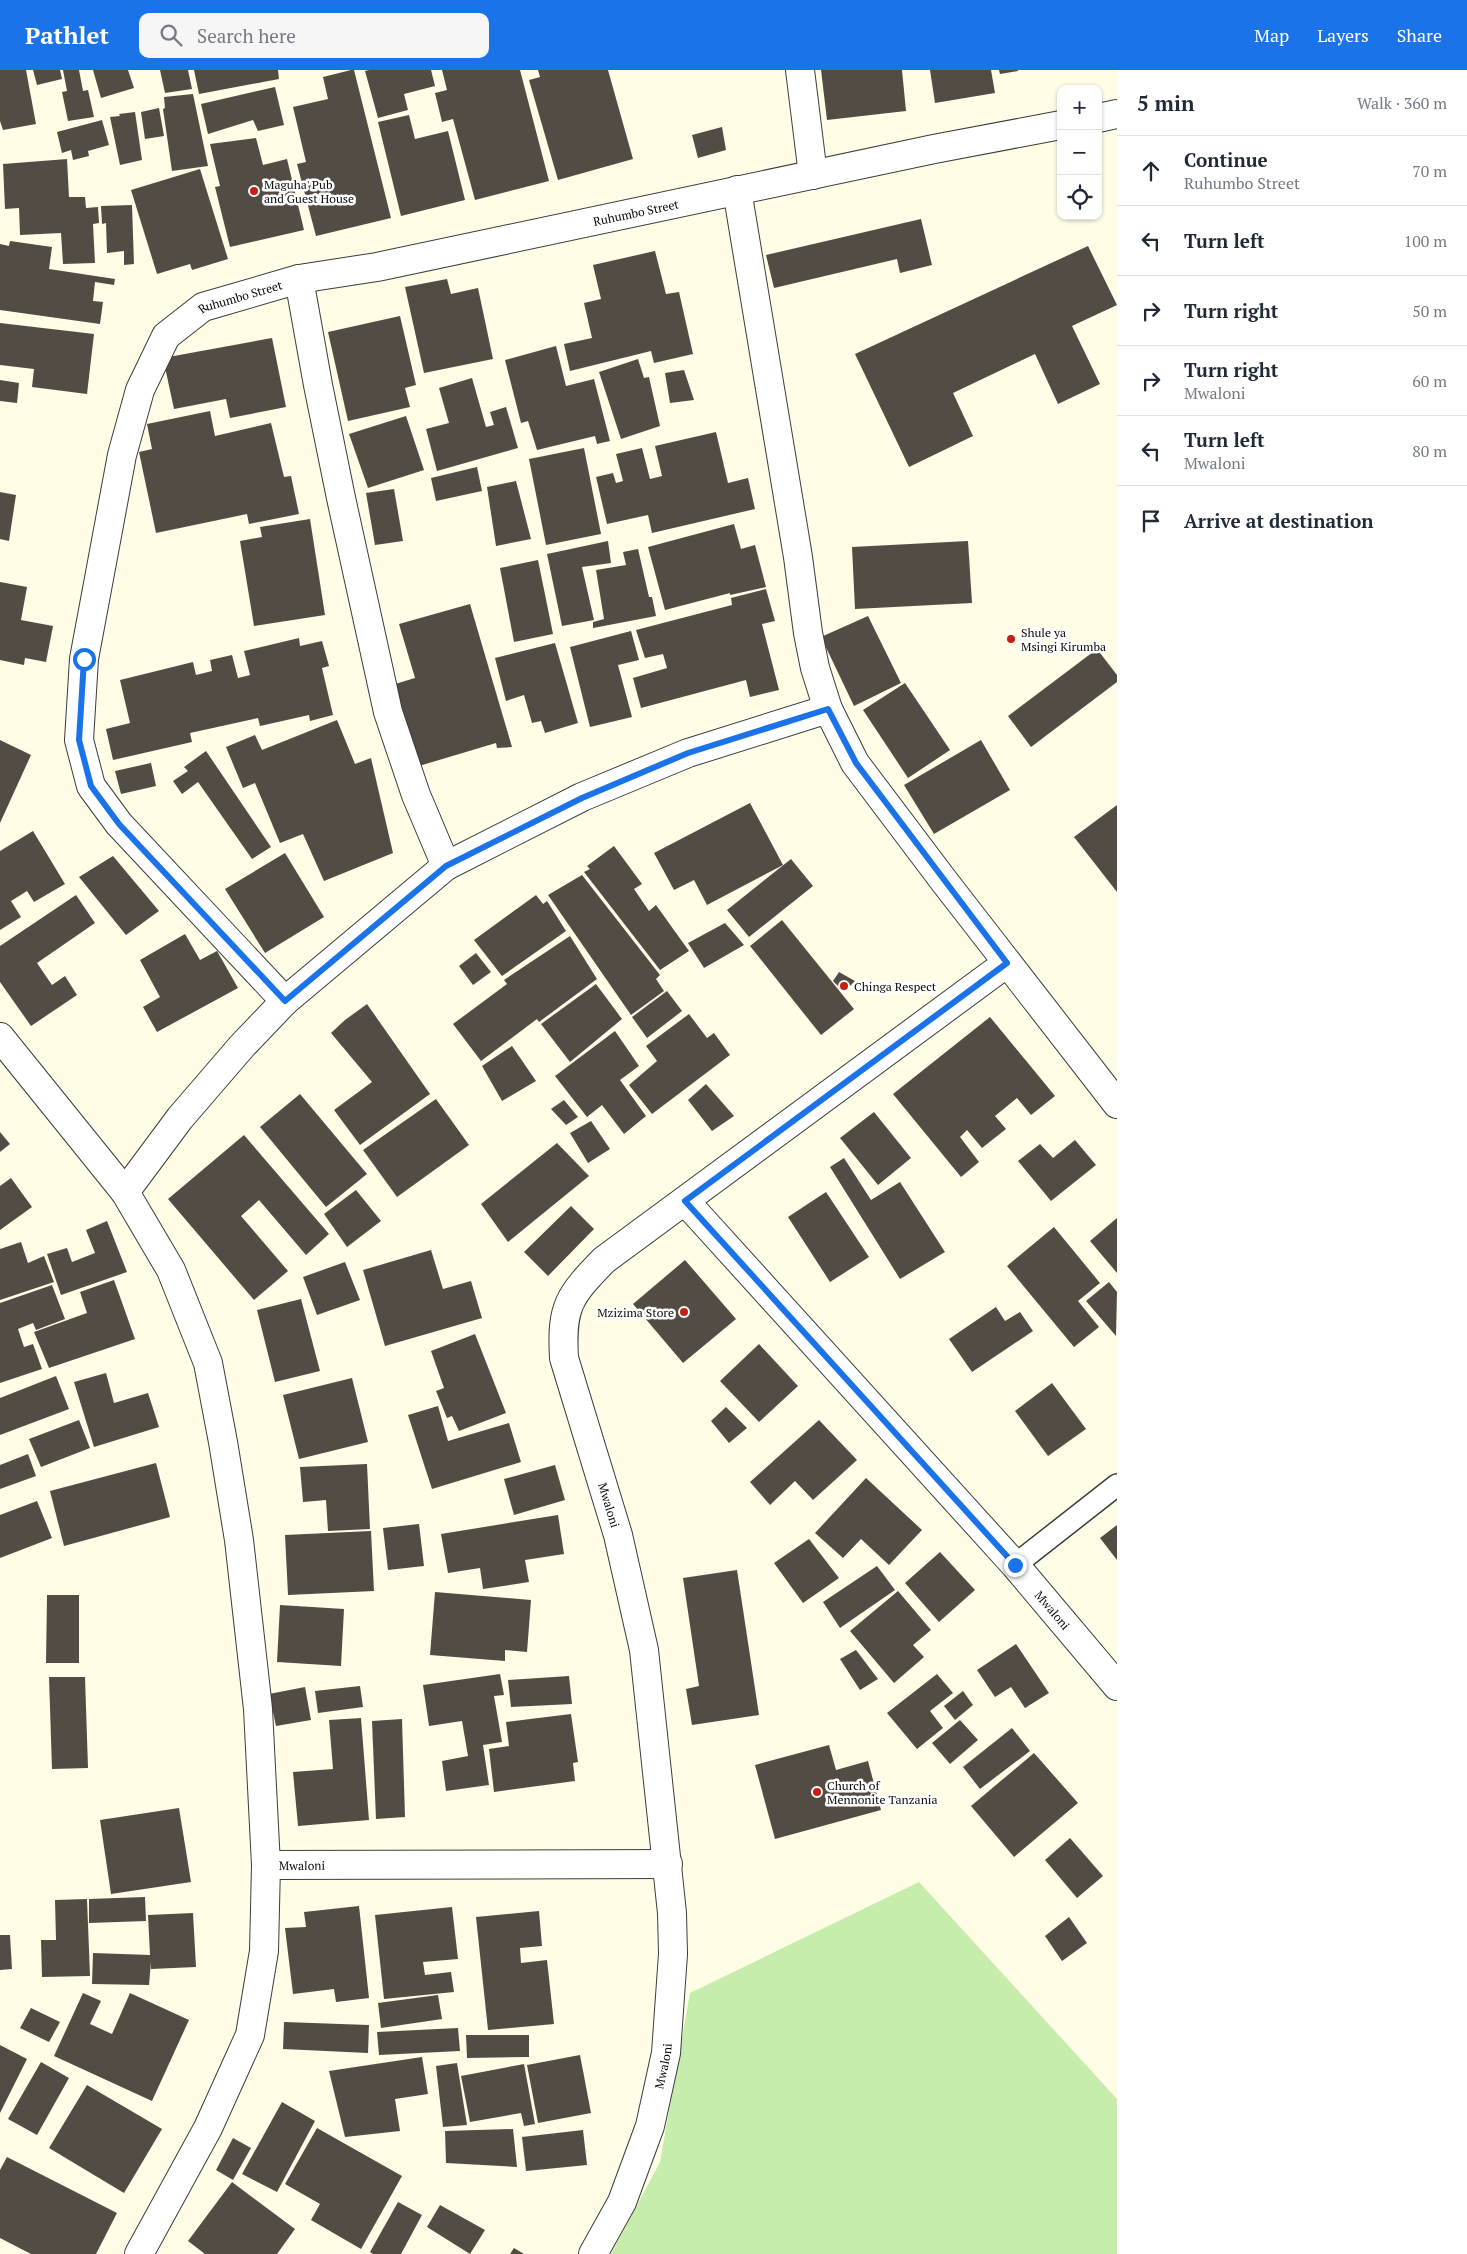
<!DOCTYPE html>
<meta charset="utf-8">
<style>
body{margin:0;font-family:"PT Serif",serif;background:#f6f6f7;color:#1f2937}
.controls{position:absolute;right:15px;top:15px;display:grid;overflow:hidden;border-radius:10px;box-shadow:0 1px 4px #0004}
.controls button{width:45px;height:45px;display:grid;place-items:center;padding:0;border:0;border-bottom:1px solid #e0e1e3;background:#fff;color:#1f2937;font:25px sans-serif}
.stop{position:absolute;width:15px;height:15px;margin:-11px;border:4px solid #1a73e8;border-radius:50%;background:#fff}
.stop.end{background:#1a73e8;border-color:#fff;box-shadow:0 1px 5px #0008}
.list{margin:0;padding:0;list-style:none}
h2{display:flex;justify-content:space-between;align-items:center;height:65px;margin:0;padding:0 20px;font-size:21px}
h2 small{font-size:16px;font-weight:400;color:#747a83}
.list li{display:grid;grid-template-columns:32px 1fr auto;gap:15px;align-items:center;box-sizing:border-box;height:70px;padding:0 20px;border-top:1px solid #e0e1e3}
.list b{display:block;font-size:19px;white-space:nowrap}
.list p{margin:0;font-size:16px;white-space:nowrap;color:#747a83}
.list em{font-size:16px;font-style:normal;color:#747a83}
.icon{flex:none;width:28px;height:28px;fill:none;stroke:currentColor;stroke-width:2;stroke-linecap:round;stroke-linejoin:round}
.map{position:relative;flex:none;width:1117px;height:2184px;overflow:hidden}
header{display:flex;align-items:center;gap:30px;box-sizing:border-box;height:70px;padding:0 25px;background:#1a73e8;color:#fff}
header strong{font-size:24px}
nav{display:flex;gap:28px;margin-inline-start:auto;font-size:18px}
.search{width:350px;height:45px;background:#f6f6f7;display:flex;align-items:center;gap:12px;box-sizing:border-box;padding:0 18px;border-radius:10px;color:#747a83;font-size:19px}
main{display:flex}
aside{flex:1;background:#fff}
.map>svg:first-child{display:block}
</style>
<header>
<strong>Pathlet</strong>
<div class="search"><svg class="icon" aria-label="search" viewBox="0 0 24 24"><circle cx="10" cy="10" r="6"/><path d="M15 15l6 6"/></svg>Search here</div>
<nav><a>Map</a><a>Layers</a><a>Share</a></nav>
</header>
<main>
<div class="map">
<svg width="1117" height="2184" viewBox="0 0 1117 2184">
<rect width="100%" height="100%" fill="#fffde6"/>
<polygon fill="#c7edac" points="919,1812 1117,2029 1117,2184 611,2184 660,2092 690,1923"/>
<g fill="#534c45">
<polygon points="0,0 26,0 36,54 3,60 0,51"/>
<polygon points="33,0 60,0 62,9 37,15"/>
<polygon points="63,0 79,0 83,21 88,20 94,47 68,51 62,22 67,21"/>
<polygon points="93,0 128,0 134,18 101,28"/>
<polygon points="160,0 188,0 192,19 165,23"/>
<polygon points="194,0 278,0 279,9 199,24"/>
<polygon points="351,0 354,0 391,148 316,166 297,94 306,92 293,37 328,29 323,7"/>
<polygon points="369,0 431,0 435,16 404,24 408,40 378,48 365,1"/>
<polygon points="442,0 520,0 549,111 475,130 453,49 442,52 435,23 447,20"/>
<polygon points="538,0 608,0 633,89 558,110 529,10 540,7"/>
<polygon points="821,0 902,0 906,41 827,50"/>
<polygon points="930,0 991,0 995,23 935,33"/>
<polygon points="999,0 1018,0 1018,1 1000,4"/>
<polygon points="275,17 284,55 258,61 253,50 208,64 201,34"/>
<polygon points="193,24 208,96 172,101 163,39 165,38 164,27"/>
<polygon points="159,38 164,66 145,69 141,42"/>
<polygon points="135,42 142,90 120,95 110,47 120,46 119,44"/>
<polygon points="409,45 415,69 448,61 465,130 401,146 378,52"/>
<polygon points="102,50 109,75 88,81 89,86 73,90 71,80 62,83 57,62"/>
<polygon points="722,57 726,80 698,88 692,65"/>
<polygon points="256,68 263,95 287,89 304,160 230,177 215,117 220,116 210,74"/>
<polygon points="67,89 69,127 85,127 86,138 98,137 99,153 93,154 95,193 63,194 61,163 20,165 19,138 5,139 3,94"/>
<polygon points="200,99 228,189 192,200 190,194 157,204 131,120"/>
<polygon points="132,135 134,194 124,195 124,181 107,183 106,153 102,154 101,136"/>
<polygon points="921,149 932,195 900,203 897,189 774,218 766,185"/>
<polygon points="10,171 52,177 49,199 115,209 114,215 95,212 93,231 103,232 100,254 0,240 0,174 9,176"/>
<polygon points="1088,176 1117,235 1072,256 1100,314 1058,334 1035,284 953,323 973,366 909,397 855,284"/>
<polygon points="655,181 666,224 679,222 693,284 654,293 651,281 570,301 564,274 592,268 584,233 601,229 593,195"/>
<polygon points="447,209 451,224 478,218 493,289 424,303 405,217"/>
<polygon points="400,246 416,315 405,318 410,337 348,351 328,262"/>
<polygon points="0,253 94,264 87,324 32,317 34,299 0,295"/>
<polygon points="272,268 286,337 230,348 226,329 174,339 163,288"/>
<polygon points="556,276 566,316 594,309 610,371 597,374 595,366 537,380 528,351 521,353 505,290"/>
<polygon points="638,289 644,308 649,307 660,356 621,369 599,302"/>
<polygon points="684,300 694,330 670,333 665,303"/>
<polygon points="472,308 486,357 494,355 490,342 506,337 518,378 437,401 426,359 449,353 439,318"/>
<polygon points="0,310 19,313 17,333 0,331"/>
<polygon points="210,341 215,366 271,353 284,407 291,406 299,444 249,454 247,444 156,463 139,382 152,379 147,354"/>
<polygon points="406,346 424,400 368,418 349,364"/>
<polygon points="716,362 728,413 748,408 755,439 652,463 648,445 607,454 596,407 613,403 616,413 623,411 616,384 642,378 650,409 662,406 655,376"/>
<polygon points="584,378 601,464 546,475 529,389"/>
<polygon points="477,397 482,421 436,431 431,408"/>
<polygon points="516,411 531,469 496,476 487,417"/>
<polygon points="394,419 403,471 375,475 366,423"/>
<polygon points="0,422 16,425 9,471 0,469"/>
<polygon points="310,449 325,545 254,556 240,471 262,467 260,457"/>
<polygon points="734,454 741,479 755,475 766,517 730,525 730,523 665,540 648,477"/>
<polygon points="608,471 611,493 582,497 594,550 562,556 547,484"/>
<polygon points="968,471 972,533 855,539 852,477"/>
<polygon points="638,479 649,527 652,527 656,546 593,558 593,552 604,549 596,500 626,495 623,482"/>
<polygon points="538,490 553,564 514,572 500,498"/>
<polygon points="0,512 27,517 21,550 53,556 46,592 25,588 24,595 0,590"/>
<polygon points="766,519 775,551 762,554 779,620 750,627 746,610 641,638 633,608 667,598 663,584 645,588 636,560 732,535 731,528"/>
<polygon points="470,534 512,677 497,678 496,673 419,696 395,614 415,608 399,554"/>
<polygon points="868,546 901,613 854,636 821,567"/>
<polygon points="631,561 639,590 618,595 632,647 590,657 570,577"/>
<polygon points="299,568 300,576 322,571 329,596 322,598 333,645 310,651 309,645 260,656 258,648 190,663 192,672 113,690 106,659 130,653 120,610 193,592 196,605 212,601 210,590 232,585 238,608 250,605 244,581"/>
<polygon points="555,573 578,653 545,663 541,651 532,653 524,625 506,631 495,588"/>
<polygon points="1097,579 1117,605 1117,612 1031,677 1008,646"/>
<polygon points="905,613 950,680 908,708 863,640"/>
<polygon points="337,650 355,694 371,688 393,783 324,811 303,764 280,773 255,713 243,718 226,677 255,665 262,680"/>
<polygon points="0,670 31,685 0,753"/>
<polygon points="981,670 1010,720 934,764 904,715"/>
<polygon points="206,681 271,777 252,789 198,712 182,724 173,711 188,701 184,697"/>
<polygon points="151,693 156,716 121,724 115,701"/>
<polygon points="750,733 783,795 707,835 694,810 674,820 654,783"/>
<polygon points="1117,735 1117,822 1074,767"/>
<polygon points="33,761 65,814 34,832 27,821 11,831 21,847 0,860 0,781"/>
<polygon points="614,776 642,814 634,819 649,841 656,835 689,881 660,900 584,802 590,799 587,796"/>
<polygon points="285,783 324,847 265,883 225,819"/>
<polygon points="113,786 159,841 126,865 79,807"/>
<polygon points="791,789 813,816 749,867 727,840"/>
<polygon points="582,805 660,905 656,909 664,921 631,945 548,825"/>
<polygon points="76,825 95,853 37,893 52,915 65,906 77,925 31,956 0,912 0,876"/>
<polygon points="536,825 543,834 547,831 566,861 502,906 474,870"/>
<polygon points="782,850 854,939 821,965 750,876"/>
<polygon points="725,853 744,875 704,898 688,873"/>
<polygon points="185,864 200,890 217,881 238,918 157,962 143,937 160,927 140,890"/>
<polygon points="570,866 597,909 539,952 537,949 481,991 453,954 507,914 504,910"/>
<polygon points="476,883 491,902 473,915 459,896"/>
<polygon points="839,902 855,911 844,922 833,911"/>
<polygon points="596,914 622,949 570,992 541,954"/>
<polygon points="667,921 682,941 647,968 632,947"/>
<polygon points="367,934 430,1024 360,1075 334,1040 372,1012 331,963 345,950"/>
<polygon points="689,944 707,968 714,963 730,985 652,1044 629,1015 657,991 646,976"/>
<polygon points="990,947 1055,1026 1031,1045 1017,1028 995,1046 1006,1059 982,1078 967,1060 960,1067 979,1092 961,1107 893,1024"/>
<polygon points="615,961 639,996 620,1010 646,1046 624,1064 602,1035 587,1047 555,1006"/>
<polygon points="512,976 536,1011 502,1031 482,996"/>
<polygon points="706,1014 734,1046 712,1061 688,1030"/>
<polygon points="300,1024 367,1104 326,1137 260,1057"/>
<polygon points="436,1029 469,1075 397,1127 363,1080"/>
<polygon points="564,1030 578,1047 566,1055 551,1039"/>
<polygon points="874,1042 911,1088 878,1115 840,1068"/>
<polygon points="591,1051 610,1079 588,1093 570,1063"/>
<polygon points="0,1062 10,1074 0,1082"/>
<polygon points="244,1065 329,1164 306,1185 259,1130 241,1146 288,1201 254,1230 168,1129"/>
<polygon points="1075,1070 1096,1095 1051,1131 1018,1091 1040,1074 1053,1088"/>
<polygon points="557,1073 589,1106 508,1172 481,1134"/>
<polygon points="844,1088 871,1130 900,1112 945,1182 900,1209 830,1097"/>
<polygon points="11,1108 32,1137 0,1160 0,1116"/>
<polygon points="356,1120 381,1151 347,1177 324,1144"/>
<polygon points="826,1122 869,1187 830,1212 788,1147"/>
<polygon points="571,1136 594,1159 548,1206 524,1182"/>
<polygon points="1117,1148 1117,1203 1090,1171"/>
<polygon points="107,1151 127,1202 61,1225 47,1184 67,1178 72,1192 95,1183 86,1160"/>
<polygon points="1054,1157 1100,1213 1078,1231 1099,1257 1074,1277 1007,1196"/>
<polygon points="21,1172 28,1193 44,1186 54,1212 0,1230 0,1179"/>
<polygon points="431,1180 443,1219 471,1211 482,1248 385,1276 363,1200"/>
<polygon points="685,1190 736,1249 683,1293 633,1234"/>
<polygon points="345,1192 360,1230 317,1245 303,1207"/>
<polygon points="114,1210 135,1269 49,1298 34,1262 87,1243 80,1222"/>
<polygon points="1109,1212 1117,1222 1116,1266 1086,1231"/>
<polygon points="52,1215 65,1249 36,1260 33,1253 18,1259 24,1277 33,1274 42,1299 0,1313 0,1233"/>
<polygon points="301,1229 320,1301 275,1312 257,1240"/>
<polygon points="996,1237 1005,1251 1020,1242 1033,1261 972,1302 949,1269"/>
<polygon points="475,1264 506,1343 459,1361 452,1346 447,1348 436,1321 444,1318 431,1281"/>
<polygon points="759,1274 798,1316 759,1352 720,1311"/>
<polygon points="106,1303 114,1333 148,1323 159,1357 94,1377 74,1312"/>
<polygon points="56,1306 69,1339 0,1365 0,1328"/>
<polygon points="352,1308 368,1372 299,1389 283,1325"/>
<polygon points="1052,1313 1086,1359 1048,1386 1015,1341"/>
<polygon points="438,1336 448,1371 509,1353 521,1392 432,1419 408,1345"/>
<polygon points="726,1337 747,1358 729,1373 711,1351"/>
<polygon points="79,1350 90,1378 41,1397 29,1369"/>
<polygon points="819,1350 857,1390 813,1430 795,1411 770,1435 750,1412"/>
<polygon points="28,1384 36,1406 0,1419 0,1395"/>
<polygon points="156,1393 170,1447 64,1476 50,1421"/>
<polygon points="367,1394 370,1459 328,1461 326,1430 303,1432 300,1397"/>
<polygon points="555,1395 565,1430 514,1445 504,1409"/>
<polygon points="866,1408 922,1460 889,1495 861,1469 843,1488 815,1463"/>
<polygon points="37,1431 52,1468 0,1488 0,1445"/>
<polygon points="558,1445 564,1484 525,1490 529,1512 483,1519 480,1498 448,1503 441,1464"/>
<polygon points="419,1454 424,1496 388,1500 383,1458"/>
<polygon points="1117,1455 1117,1490 1100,1468"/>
<polygon points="371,1461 374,1521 288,1525 285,1465"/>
<polygon points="809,1469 839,1508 803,1533 774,1493"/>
<polygon points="940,1482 975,1520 939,1552 905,1513"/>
<polygon points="877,1496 895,1520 840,1558 823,1532"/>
<polygon points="737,1500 759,1645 692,1655 686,1619 699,1616 683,1508"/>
<polygon points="898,1521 931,1560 913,1575 924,1587 894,1613 850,1561"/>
<polygon points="435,1522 531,1530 527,1582 505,1580 505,1591 430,1585"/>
<polygon points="47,1525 79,1525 79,1593 46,1593"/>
<polygon points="280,1535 344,1539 341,1596 277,1592"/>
<polygon points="1016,1574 1049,1623 1025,1638 1011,1617 995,1627 977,1600"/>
<polygon points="856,1580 878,1609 860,1620 840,1589"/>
<polygon points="500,1604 504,1625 494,1626 502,1672 483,1675 489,1715 446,1721 442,1691 468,1686 462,1651 429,1656 423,1615"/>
<polygon points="937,1604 953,1623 930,1641 943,1658 917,1679 887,1643"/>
<polygon points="569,1606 572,1634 511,1637 508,1610"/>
<polygon points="49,1607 85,1607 88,1698 52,1699"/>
<polygon points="360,1616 363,1637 318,1643 315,1621"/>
<polygon points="305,1617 311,1650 276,1656 269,1624"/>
<polygon points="963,1621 973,1635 955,1650 944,1636"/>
<polygon points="571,1644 578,1692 573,1693 575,1711 494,1722 489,1679 509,1676 506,1652"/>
<polygon points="361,1648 369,1750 298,1756 293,1702 333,1699 329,1650"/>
<polygon points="402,1649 405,1747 376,1749 372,1651"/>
<polygon points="960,1650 978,1670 950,1694 932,1673"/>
<polygon points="1012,1658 1030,1681 980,1719 963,1697"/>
<polygon points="829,1675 836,1700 868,1691 881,1740 775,1769 755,1695"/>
<polygon points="1034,1683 1078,1733 1014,1787 971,1736"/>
<polygon points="179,1738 191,1812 111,1824 100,1750"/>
<polygon points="1070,1768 1103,1806 1077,1828 1045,1790"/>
<polygon points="145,1827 146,1851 89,1853 89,1829"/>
<polygon points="87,1829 90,1906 42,1907 41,1870 56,1870 55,1830"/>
<polygon points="359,1836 369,1928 336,1932 334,1919 293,1924 285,1858 306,1857 304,1842"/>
<polygon points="452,1837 458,1889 423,1892 425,1905 451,1902 454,1922 384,1929 375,1845"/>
<polygon points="539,1841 542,1876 520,1878 521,1893 547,1890 554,1954 488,1960 476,1847"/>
<polygon points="193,1843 196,1897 151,1899 151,1892 149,1915 92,1914 93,1883 150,1885 148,1845"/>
<polygon points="1069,1847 1087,1873 1062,1891 1045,1866"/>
<polygon points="0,1865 10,1865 12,1899 0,1900"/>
<polygon points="83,1923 101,1931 90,1954 112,1964 130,1923 189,1950 152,2031 54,1986"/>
<polygon points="438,1925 442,1949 381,1958 378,1933"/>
<polygon points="31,1938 60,1952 49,1972 20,1958"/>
<polygon points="284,1952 369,1955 368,1983 283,1979"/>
<polygon points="458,1958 460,1981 379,1985 377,1962"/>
<polygon points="466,1965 529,1965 529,1987 467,1988"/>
<polygon points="0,1975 27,1989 0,2043"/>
<polygon points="580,1985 591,2043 538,2053 527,1995"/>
<polygon points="422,1987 428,2024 395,2029 400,2061 345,2067 329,2001"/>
<polygon points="41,1992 69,2008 37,2065 8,2049"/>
<polygon points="457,1993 467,2055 443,2057 436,1996"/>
<polygon points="524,1994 535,2054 524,2056 521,2043 470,2052 461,2006"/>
<polygon points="87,2015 162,2059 124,2123 49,2078"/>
<polygon points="282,2032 315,2051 277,2122 242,2104"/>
<polygon points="317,2058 402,2106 361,2179 311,2150 320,2134 285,2114"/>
<polygon points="513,2059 517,2097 446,2093 445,2061"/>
<polygon points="583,2060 587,2095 526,2101 522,2067"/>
<polygon points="233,2068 251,2078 233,2110 216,2100"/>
<polygon points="7,2087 117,2143 96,2184 31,2184 0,2168 0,2100"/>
<polygon points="232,2112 295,2159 277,2184 205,2184 188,2171"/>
<polygon points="398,2132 422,2145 401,2184 373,2184 370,2182"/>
<polygon points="440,2135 485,2160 470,2184 427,2157"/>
<polygon points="514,2178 524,2184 510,2184"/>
</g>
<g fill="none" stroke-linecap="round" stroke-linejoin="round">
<defs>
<polyline id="service" points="1015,1495 1117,1415"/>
<g id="minor">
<polyline points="800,0 813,105"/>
<polyline points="1098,48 1117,44"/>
<polyline points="737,120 798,487 808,563 815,598 828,639 855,693 944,811 1117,1034"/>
<polyline points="299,209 318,315 341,428 388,642 416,725 446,796"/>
<path id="s1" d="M285,931L119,754L91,716L79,670L84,589L122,385L140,320L166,266L203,237L299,209L377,197L934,79L1061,55"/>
<polyline points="0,967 125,1122 171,1200 208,1293 223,1372 239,1470 258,1639 266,1795 264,1881 250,1965 208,2058 139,2184"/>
<polyline points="125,1122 180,1048 242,976 285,931 446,796 582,727 688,683 828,639"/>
<path id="s2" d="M685,1131L1015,1495L1117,1616"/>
<path id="s3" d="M266,1795L668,1794"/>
<path id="s4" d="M593,2184L622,2132L650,2056L666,1983L673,1884L672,1843L644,1580L618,1465L564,1288C561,1236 569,1226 604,1190L1007,893"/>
</g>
</defs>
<use href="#service" stroke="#3c3c3c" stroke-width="24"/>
<use href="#minor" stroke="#3c3c3c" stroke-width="30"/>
<use href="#service" stroke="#fff" stroke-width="21"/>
<use href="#minor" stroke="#fff" stroke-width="28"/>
</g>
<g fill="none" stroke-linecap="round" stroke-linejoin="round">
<polyline stroke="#1a73e8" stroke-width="6" points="84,589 79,670 91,716 119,754 285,931 446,796 582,728 688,683 828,639 856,693 1007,893 685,1131 1015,1495"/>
</g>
<g fill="#c52016" stroke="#fff" stroke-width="2">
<circle cx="254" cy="121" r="5"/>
<circle cx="1011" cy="569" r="5"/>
<circle cx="844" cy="916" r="5"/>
<circle cx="684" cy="1242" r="5"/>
<circle cx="817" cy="1722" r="5"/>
</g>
<g text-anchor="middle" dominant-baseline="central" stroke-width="5" stroke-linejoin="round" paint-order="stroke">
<g font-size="12" fill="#090909" stroke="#fff" text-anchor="start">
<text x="264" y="114">Maguha' Pub<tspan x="264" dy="14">and Guest House</tspan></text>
<text x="1021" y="562">Shule ya<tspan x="1021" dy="14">Msingi Kirumba</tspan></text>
<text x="854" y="916">Chinga Respect</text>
<text x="674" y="1242" text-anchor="end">Mzizima Store</text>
<text x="827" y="1715">Church of<tspan x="827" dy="14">Mennonite Tanzania</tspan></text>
</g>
<g font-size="12" fill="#090909" stroke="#fff">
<text stroke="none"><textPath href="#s1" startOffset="1244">Ruhumbo Street</textPath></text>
<text stroke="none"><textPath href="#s1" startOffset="839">Ruhumbo Street</textPath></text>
<text transform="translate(609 1435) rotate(73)">Mwaloni</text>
<text stroke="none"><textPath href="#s2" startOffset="550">Mwaloni</textPath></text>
<text stroke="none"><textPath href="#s3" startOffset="36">Mwaloni</textPath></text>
<text stroke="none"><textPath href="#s4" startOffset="202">Mwaloni</textPath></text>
</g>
</g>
</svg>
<div class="controls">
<button>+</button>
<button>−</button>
<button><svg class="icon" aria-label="locate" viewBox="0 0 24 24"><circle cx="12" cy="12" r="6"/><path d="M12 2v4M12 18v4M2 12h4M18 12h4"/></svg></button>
</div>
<div class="stop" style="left:84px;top:589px"></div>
<div class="stop end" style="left:1015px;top:1495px"></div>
</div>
<aside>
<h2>5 min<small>Walk · 360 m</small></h2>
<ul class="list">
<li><svg class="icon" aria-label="ahead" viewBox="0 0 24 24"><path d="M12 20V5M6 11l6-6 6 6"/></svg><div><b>Continue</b><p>Ruhumbo Street</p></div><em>70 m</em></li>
<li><svg class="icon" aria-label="left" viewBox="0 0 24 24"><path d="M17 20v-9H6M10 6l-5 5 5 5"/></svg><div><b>Turn left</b></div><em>100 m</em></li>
<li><svg class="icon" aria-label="right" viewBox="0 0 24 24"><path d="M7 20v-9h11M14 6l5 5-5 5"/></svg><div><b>Turn right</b></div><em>50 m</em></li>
<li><svg class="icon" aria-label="right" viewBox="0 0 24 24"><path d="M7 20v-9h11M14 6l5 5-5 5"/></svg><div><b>Turn right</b><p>Mwaloni</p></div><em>60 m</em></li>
<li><svg class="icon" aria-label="left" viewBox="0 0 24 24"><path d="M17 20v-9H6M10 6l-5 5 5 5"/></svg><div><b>Turn left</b><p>Mwaloni</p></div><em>80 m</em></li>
<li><svg class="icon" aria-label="arrive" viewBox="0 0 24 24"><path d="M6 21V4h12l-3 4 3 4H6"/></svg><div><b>Arrive at destination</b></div></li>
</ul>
</aside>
</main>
